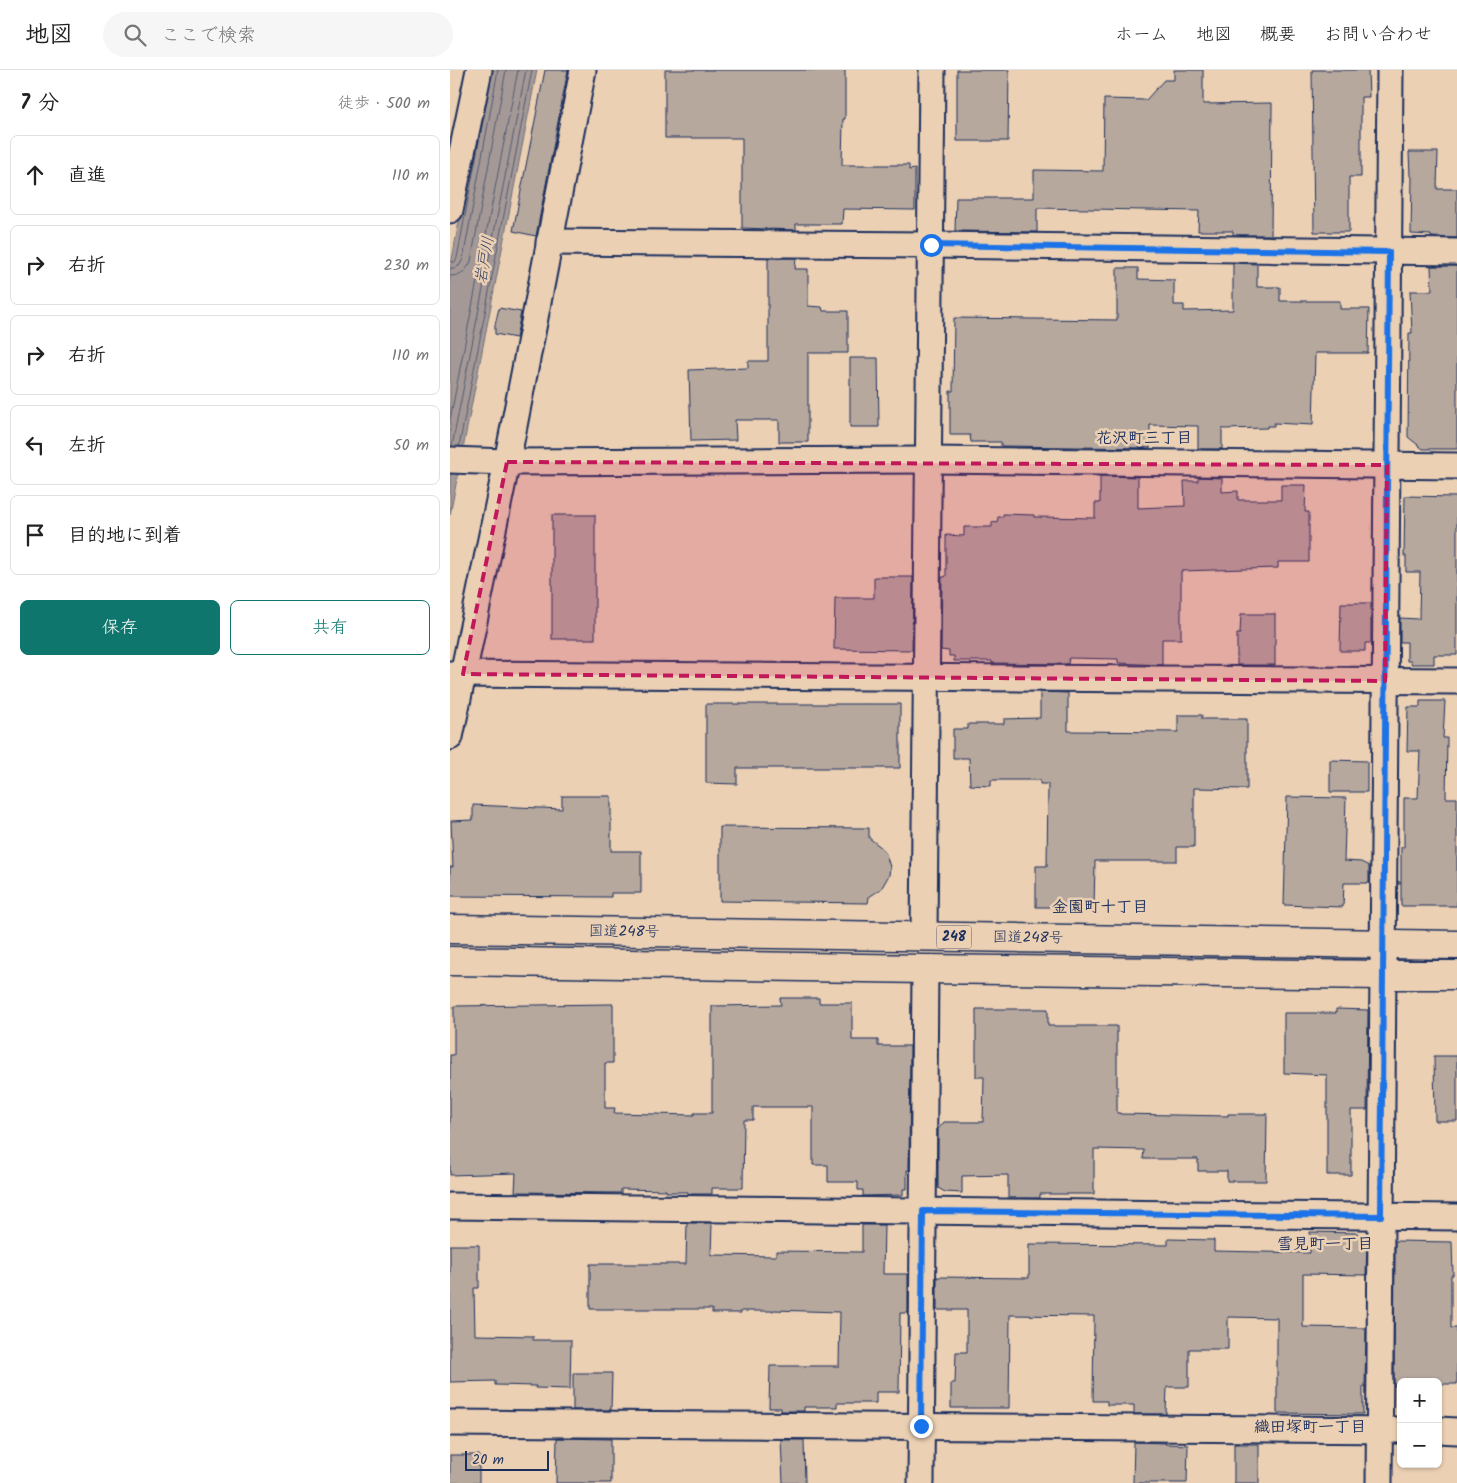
<!DOCTYPE html>
<html lang="ja">
<meta charset="utf-8">
<style>
body{margin:0;font-family:Kalam,"Klee One",sans-serif;background:#f6f6f6;color:#222}
.controls{position:absolute;right:15px;bottom:15px;display:grid;overflow:hidden;border-radius:8px;box-shadow:0 1px 4px #0004}
.controls button{width:45px;height:45px;display:grid;place-items:center;padding:0;border:0;border-bottom:1px solid #e0e0e0;background:#fff;color:#222;font:25px sans-serif}
.scale{position:absolute;left:15px;bottom:12px;width:84px;box-sizing:border-box;padding-left:5px;border:2px solid #1b2f5e;border-top:0;font-size:14px;line-height:18px;white-space:nowrap;color:#1b2f5e;-webkit-text-stroke:4px #ebd0b3;paint-order:stroke}
.stop{position:absolute;width:15px;height:15px;margin:-11px;border:4px solid #1a73e8;border-radius:50%;background:#fff}
.stop.end{background:#1a73e8;border-color:#fff;box-shadow:0 1px 5px #0008}
.list{margin:0;padding:0;list-style:none}
h2{display:flex;justify-content:space-between;align-items:center;height:65px;margin:0;padding:0 20px;font-size:21px}
h2 small{font-size:16px;font-weight:400;color:#767676}
.list li{display:grid;grid-template-columns:32px 1fr auto;gap:15px;align-items:center;box-sizing:border-box;height:80px;margin:0 10px 10px;padding:0 10px;border:1px solid #e0e0e0;border-radius:8px}
.list b{display:block;font-size:19px;white-space:nowrap}
.list em{font-size:16px;font-style:normal;color:#767676}
.actions{display:flex;gap:10px;padding:15px 20px}
.actions a{flex:1;padding:11px 0;border:1px solid #0f766e;border-radius:8px;text-align:center;font-size:18px;color:#0f766e}
.actions .main{background:#0f766e;color:#fff}
.icon{flex:none;width:28px;height:28px;fill:none;stroke:currentColor;stroke-width:2;stroke-linecap:round;stroke-linejoin:round}
.map{position:relative;flex:none;width:1007px;height:1413px;overflow:hidden}
header{display:flex;align-items:center;gap:30px;box-sizing:border-box;height:70px;padding:0 25px;background:#fff;border-bottom:1px solid #e0e0e0}
header strong{font-size:24px}
nav{display:flex;gap:28px;margin-inline-start:auto;font-size:18px}
.search{width:350px;height:45px;background:#f6f6f6;display:flex;align-items:center;gap:12px;box-sizing:border-box;padding:0 18px;border-radius:28px;color:#767676;font-size:19px}
main{display:flex}
aside{flex:1;background:#fff}
.map>svg:first-child{display:block}
</style>
<header>
<strong>地図</strong>
<div class="search"><svg class="icon" aria-label="search" viewBox="0 0 24 24"><circle cx="10" cy="10" r="6"/><path d="M15 15l6 6"/></svg>ここで検索</div>
<nav><a>ホーム</a><a>地図</a><a>概要</a><a>お問い合わせ</a></nav>
</header>
<main>
<aside>
<h2>7 分<small>徒歩 · 500 m</small></h2>
<ul class="list">
<li><svg class="icon" aria-label="ahead" viewBox="0 0 24 24"><path d="M12 20V5M6 11l6-6 6 6"/></svg><div><b>直進</b></div><em>110 m</em></li>
<li><svg class="icon" aria-label="right" viewBox="0 0 24 24"><path d="M7 20v-9h11M14 6l5 5-5 5"/></svg><div><b>右折</b></div><em>230 m</em></li>
<li><svg class="icon" aria-label="right" viewBox="0 0 24 24"><path d="M7 20v-9h11M14 6l5 5-5 5"/></svg><div><b>右折</b></div><em>110 m</em></li>
<li><svg class="icon" aria-label="left" viewBox="0 0 24 24"><path d="M17 20v-9H6M10 6l-5 5 5 5"/></svg><div><b>左折</b></div><em>50 m</em></li>
<li><svg class="icon" aria-label="arrive" viewBox="0 0 24 24"><path d="M6 21V4h12l-3 4 3 4H6"/></svg><div><b>目的地に到着</b></div></li>
</ul>
<div class="actions"><a class="main">保存</a><a>共有</a></div>
</aside>
<div class="map">
<svg width="1007" height="1413" viewBox="0 0 1007 1413">
<rect width="100%" height="100%" fill="#ebd0b3"/>
<filter id="ink" filterUnits="userSpaceOnUse"><feTurbulence type="fractalNoise" baseFrequency=".02" numOctaves="2"/><feDisplacementMap in="SourceGraphic" scale="10" xChannelSelector="R" yChannelSelector="G"/><feConvolveMatrix kernelMatrix="1 2 1 2 8 2 1 2 1" color-interpolation-filters="sRGB"/></filter>
<g filter="url(#ink)">
<polygon fill="#a49996" stroke="#6d6f80" points="37,0 87,0 0,445 0,200"/>
<g fill="none" stroke-linecap="round" stroke-linejoin="round">
<g stroke="#525974" stroke-width="1">
<polyline points="0,192 5,192 7,188 37,30"/>
<polyline points="0,199 9,196 13,189 48,0"/>
<path d="M0,206C10,206 17,201 21,191L56,0"/>
<polyline points="0,350 68,0"/>
<polyline points="2,376 76,0"/>
<polyline points="9,377 82,0"/>
</g>
</g>
<g fill="#b7a89e" stroke="#1b2f5e">
<polygon points="95,0 118,0 86,166 63,161"/>
<polygon points="215,0 395,0 395,49 393,49 392,95 459,95 459,100 465,99 465,140 393,139 392,154 346,154 346,160 292,158 292,68 215,68"/>
<polygon points="507,0 559,0 558,71 507,71"/>
<polygon points="724,0 753,0 753,34 822,33 821,165 783,165 783,161 748,161 749,141 587,138 587,162 505,161 506,128 584,128 584,100 653,101 654,29 696,30 714,10 724,10"/>
<polygon points="862,0 918,0 919,27 911,27 911,107 899,107 899,162 864,162"/>
<polygon points="959,82 988,82 987,119 1007,119 1007,168 981,167 981,165 961,164 962,107 960,106"/>
<polygon points="318,188 346,188 345,199 358,199 358,236 372,237 373,241 398,241 398,283 358,283 358,372 329,372 329,350 285,350 286,370 241,371 239,300 298,298 298,291 318,291"/>
<polygon points="783,193 807,194 807,217 830,217 830,231 890,231 890,239 919,239 918,283 865,283 863,355 824,353 824,356 817,356 817,358 772,359 772,379 748,379 748,356 700,355 700,378 551,376 551,372 521,372 520,365 500,365 500,321 503,321 504,248 667,250 667,198 688,198 688,209 724,210 724,235 734,235 734,241 783,240"/>
<polygon points="981,196 1007,196 1007,379 973,379 958,367 959,263 962,263 960,221 982,221"/>
<polygon points="49,238 71,242 66,268 45,264 45,255"/>
<polygon points="400,288 428,288 429,357 400,357"/>
<polygon points="650,406 688,407 688,438 735,436 734,411 748,411 748,407 772,408 772,422 788,421 788,430 831,430 831,415 856,415 855,442 859,442 859,492 828,492 828,498 731,501 731,569 712,569 712,595 668,593 668,589 619,588 618,594 542,593 542,591 504,591 504,586 499,586 499,581 491,580 492,507 495,507 496,506 496,465 514,466 514,457 542,457 542,452 547,453 548,447 553,447 553,444 584,445 584,447 645,448 645,433 650,433"/>
<polygon points="955,426 1006,427 1007,429 1007,585 984,585 984,594 961,594 961,591 957,591 957,572 950,572 950,548 969,549 970,502 956,502 956,486 954,486"/>
<rect x="102" y="445" width="43" height="124"/>
<polygon points="424,507 463,507 462,580 384,579 385,528 424,528"/>
<polygon points="891,533 921,533 921,573 915,573 915,581 890,581"/>
<polygon points="791,544 825,544 825,595 787,595 787,564 790,564"/>
<polygon points="590,622 618,623 618,661 728,662 728,645 752,645 752,649 797,649 797,719 744,718 744,777 727,777 727,791 645,791 644,837 586,837 586,796 597,796 598,714 590,714 590,710 541,710 541,716 520,715 519,688 503,688 503,659 518,659 518,654 554,654 554,649 590,648"/>
<polygon points="970,631 995,631 993,668 997,668 996,728 1007,728 1007,836 951,836 951,814 948,814 948,811 951,813 951,777 954,777 954,728 968,728 970,681 957,681 958,637 970,637"/>
<polygon points="256,634 450,634 450,698 287,698 287,714 256,713"/>
<polygon points="880,690 917,691 917,722 880,722"/>
<polygon points="112,726 161,726 161,781 191,781 191,823 161,823 161,827 0,826 0,797 3,797 1,751 23,750 23,735 112,739"/>
<polygon points="837,727 896,728 894,791 911,792 919,796 919,813 894,813 893,837 834,835"/>
<polygon points="270,757 419,758 419,768 432,778 436,784 440,797 439,805 431,819 419,827 418,833 270,831"/>
<polygon points="330,928 369,928 369,933 402,933 402,970 428,970 428,976 460,976 459,1101 457,1100 457,1119 453,1119 453,1125 413,1126 413,1120 408,1120 408,1112 378,1112 378,1095 363,1095 363,1037 303,1037 303,1050 294,1050 293,1118 262,1118 262,1124 238,1124 238,1122 216,1122 216,1120 171,1119 171,1123 65,1122 66,1103 0,1105 0,985 4,985 4,936 163,934 163,993 155,993 155,1038 165,1038 164,1043 244,1045 244,1043 262,1043 262,936 331,935"/>
<polygon points="526,939 598,939 598,956 667,956 667,1043 670,1043 670,1044 778,1046 778,1044 817,1044 816,1111 777,1111 777,1101 748,1101 748,1089 693,1089 694,1080 644,1079 644,1124 590,1124 590,1128 558,1128 558,1105 512,1106 512,1123 495,1122 488,1118 488,1059 494,1052 533,1052 534,1007 526,1007"/>
<polygon points="886,939 918,940 917,1040 901,1040 901,1105 877,1105 877,1005 834,1003 834,943 886,943"/>
<polygon points="984,986 1007,986 1007,1051 985,1051"/>
<polygon points="237,1153 262,1153 261,1185 326,1186 326,1181 412,1182 412,1155 434,1155 433,1204 458,1204 458,1243 450,1243 449,1322 426,1322 426,1333 387,1333 387,1337 354,1337 354,1341 331,1341 331,1338 319,1338 320,1296 389,1296 390,1242 323,1240 323,1241 291,1241 291,1243 262,1243 262,1239 140,1239 140,1194 236,1194"/>
<polygon points="860,1162 907,1163 917,1171 916,1205 853,1204 853,1257 916,1258 915,1317 913,1317 913,1344 827,1343 827,1248 778,1247 778,1279 739,1279 739,1317 717,1317 716,1344 684,1344 684,1335 657,1335 657,1331 643,1331 644,1246 560,1245 559,1338 501,1338 501,1313 505,1313 506,1282 517,1282 517,1240 487,1240 487,1207 579,1208 579,1174 718,1175 718,1169 764,1170 764,1181 860,1183"/>
<polygon points="945,1171 1002,1172 1003,1205 1001,1205 1001,1258 1007,1258 1007,1314 988,1314 988,1312 951,1312 951,1315 944,1316"/>
<polygon points="0,1175 29,1175 29,1218 24,1218 25,1265 83,1266 83,1270 121,1270 120,1319 85,1318 86,1316 45,1315 45,1311 0,1312"/>
<polygon points="123,1303 162,1303 161,1340 123,1340"/>
<polygon points="107,1368 161,1369 161,1413 106,1413"/>
<polygon points="331,1370 354,1370 355,1413 333,1413"/>
<polygon points="684,1372 716,1373 715,1374 738,1375 737,1413 683,1413"/>
<rect x="784" y="1374" width="25" height="39"/>
<rect x="0" y="1385" width="29" height="28"/>
</g>
<g fill="none" stroke-linecap="round" stroke-linejoin="round">
<defs>
<g id="street">
<polyline points="0,140 29,0"/>
<polyline points="99,172 481,175 1007,182"/>
<polyline points="0,390 57,392 479,390 1007,396"/>
<polyline points="0,604 1007,611"/>
<polyline points="0,667 57,392 133,0"/>
<polyline points="474,866 482,0"/>
<polyline points="0,1136 1007,1147"/>
<polyline points="0,1353 951,1360"/>
<polyline points="988,1360 1007,1361"/>
<polyline points="471,1413 475,899"/>
<polyline points="929,1413 940,0"/>
</g>
<g id="highway">
<polyline points="0,859 1007,875"/>
<polyline points="0,891 475,899 933,905 1007,905"/>
</g>
</defs>
<use href="#street" stroke="#1b2f5e" stroke-width="29"/>
<use href="#highway" stroke="#1b2f5e" stroke-width="31"/>
<use href="#street" stroke="#ebd0b3" stroke-width="25"/>
<use href="#highway" stroke="#ebd0b3" stroke-width="28"/>
</g>
</g>
<g fill="none" stroke-linecap="round" stroke-linejoin="round" filter="url(#ink)">
<polyline stroke="#1a73e8" stroke-width="6" points="471,1356 473,1141 931,1146 939,182 481,175"/>
</g>
<path fill="#c2185b" fill-opacity="0.2" stroke="#c2185b" stroke-width="4" stroke-dasharray="10 6" stroke-linejoin="round" d="M57,392L937,395L935,611L13,604Z"/>
<g text-anchor="middle" dominant-baseline="central" stroke-width="5" stroke-linejoin="round" paint-order="stroke">
<rect fill="#ebd0b3" stroke="#595f78" stroke-width="1" x="486.5" y="855.5" width="35" height="23" rx="4"/>
<g font-size="14" font-weight="bold" fill="#1b2f5e">
<text x="504" y="867">248</text>
</g>
<g font-size="15" fill="#1b2f5e" stroke="#ebd0b3">
<text transform="translate(174 862) rotate(1)">国道248号</text>
<text transform="translate(578 868) rotate(1)">国道248号</text>
</g>
<g font-size="16" font-style="italic" fill="#303f66" stroke="#ebd0b3">
<text transform="translate(35 190) rotate(-80)">岩戸川</text>
</g>
<g font-size="16" font-weight="bold" fill="#1b2f5e" stroke="#ebd0b3">
<text x="694" y="368">花沢町三丁目</text>
<text x="650" y="837">金園町十丁目</text>
<text x="875" y="1174">雪見町一丁目</text>
<text x="860" y="1357">織田塚町一丁目</text>
</g>
</g>
</svg>
<div class="controls">
<button>+</button>
<button>−</button>
</div>
<div class="scale">20 m</div>
<div class="stop" style="left:481px;top:175px"></div>
<div class="stop end" style="left:471px;top:1356px"></div>
</div>
</main>
